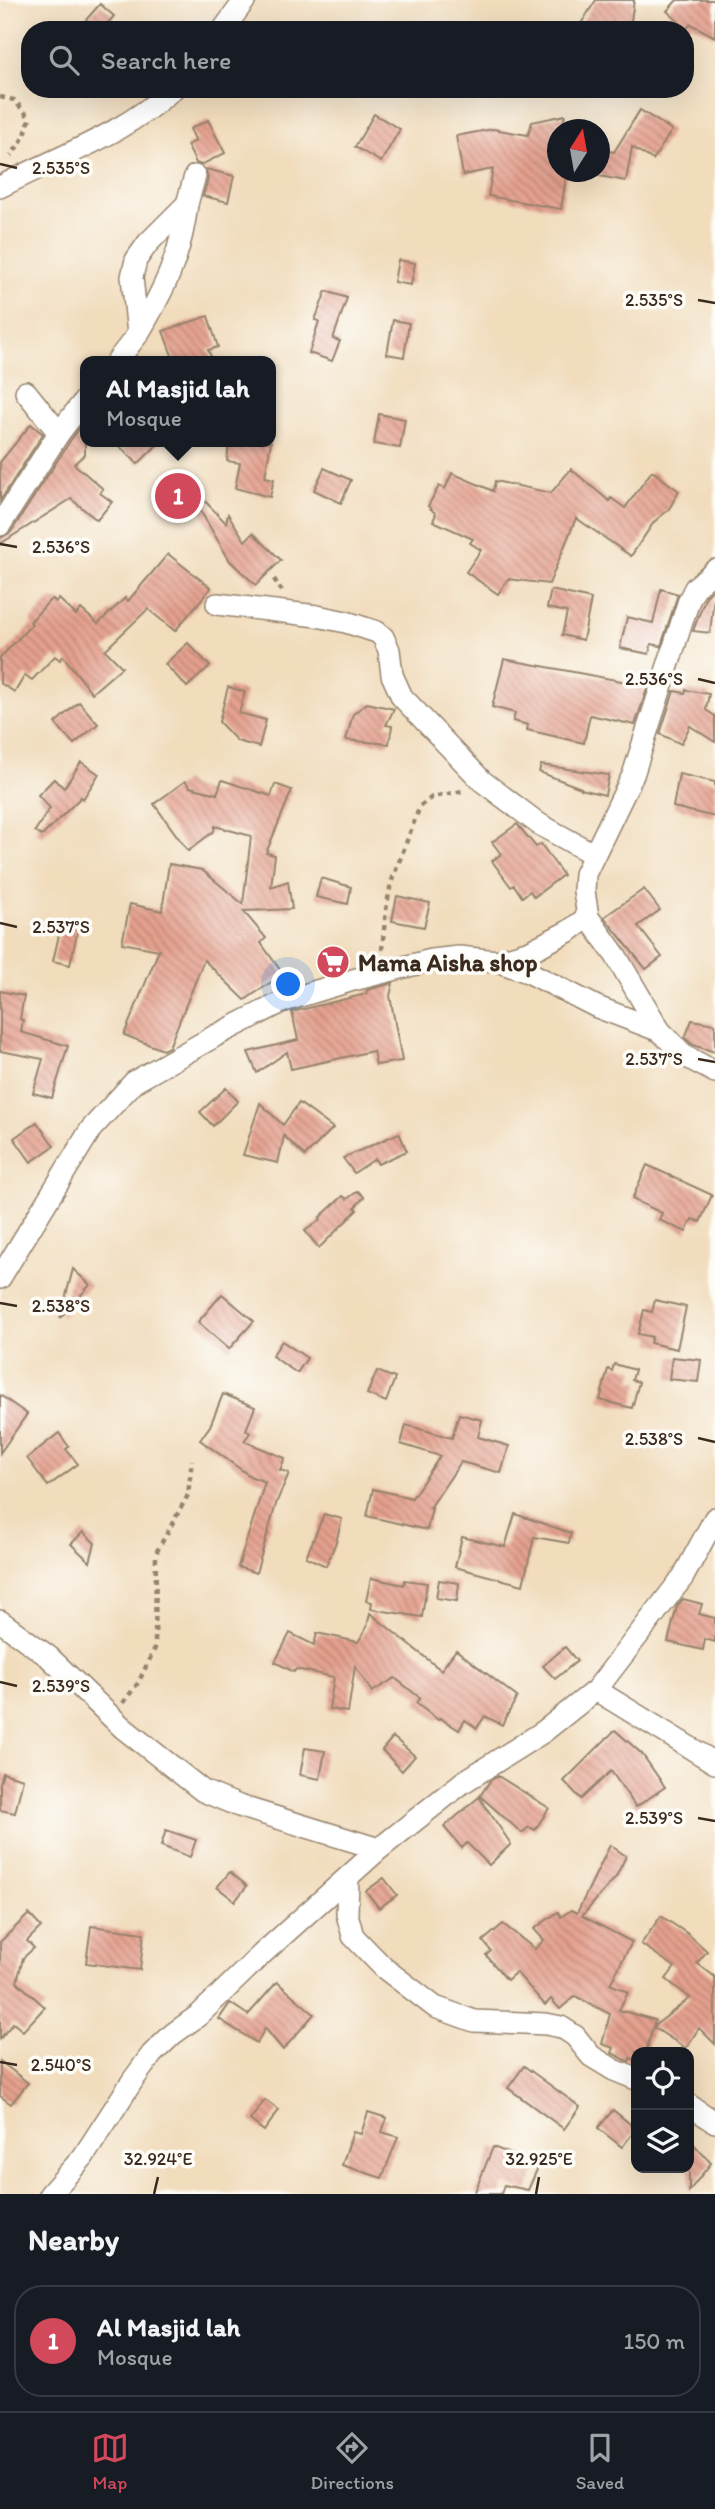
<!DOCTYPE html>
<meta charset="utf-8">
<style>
body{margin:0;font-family:Itim,sans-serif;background:#20242c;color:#f1f3f6}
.controls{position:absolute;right:21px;bottom:21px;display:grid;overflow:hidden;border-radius:14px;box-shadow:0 7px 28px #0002}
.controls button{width:63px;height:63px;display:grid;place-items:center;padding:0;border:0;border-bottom:2px solid #363941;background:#171b24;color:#f1f3f6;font:35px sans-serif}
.compass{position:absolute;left:547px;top:119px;width:63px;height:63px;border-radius:50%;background:#171b24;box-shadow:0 7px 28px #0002;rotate:11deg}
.you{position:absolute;left:289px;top:985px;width:24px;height:24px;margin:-18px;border:5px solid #fff;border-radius:50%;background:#1a73e8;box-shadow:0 0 0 10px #1a73e833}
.badge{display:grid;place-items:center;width:46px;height:46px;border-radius:50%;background:#d1495b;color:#fff;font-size:23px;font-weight:700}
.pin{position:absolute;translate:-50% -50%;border:4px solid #fff;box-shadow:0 2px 7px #0006}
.popup{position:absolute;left:80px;top:356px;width:196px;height:91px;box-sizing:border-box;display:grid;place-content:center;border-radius:14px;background:#171b24;filter:drop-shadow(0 2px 5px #0005);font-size:23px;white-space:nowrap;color:#9ea1a6}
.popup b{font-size:26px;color:#f1f3f6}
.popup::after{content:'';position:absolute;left:50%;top:100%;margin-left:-14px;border:14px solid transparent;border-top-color:#171b24}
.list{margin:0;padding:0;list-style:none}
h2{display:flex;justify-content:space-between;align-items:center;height:91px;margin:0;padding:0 28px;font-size:30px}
h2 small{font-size:23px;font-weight:400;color:#9ea1a6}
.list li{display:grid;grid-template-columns:46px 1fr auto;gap:21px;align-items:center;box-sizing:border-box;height:112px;margin:0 14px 14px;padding:0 14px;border:2px solid #363941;border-radius:28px}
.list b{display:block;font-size:26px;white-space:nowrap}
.list p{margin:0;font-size:23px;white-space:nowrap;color:#9ea1a6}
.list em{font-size:23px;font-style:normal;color:#9ea1a6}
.icon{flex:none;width:38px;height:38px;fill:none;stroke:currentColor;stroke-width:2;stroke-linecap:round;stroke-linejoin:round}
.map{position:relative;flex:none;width:715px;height:2194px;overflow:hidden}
.search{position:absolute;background:#171b24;box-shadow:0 7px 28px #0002;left:21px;right:21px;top:21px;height:77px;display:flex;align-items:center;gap:18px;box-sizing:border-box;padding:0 24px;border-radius:28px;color:#9ea1a6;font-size:26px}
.sheet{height:217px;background:#171b24}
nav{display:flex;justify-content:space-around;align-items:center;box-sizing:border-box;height:98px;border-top:2px solid #363941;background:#171b24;font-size:19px;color:#9ea1a6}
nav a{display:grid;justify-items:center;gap:4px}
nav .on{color:#d1495b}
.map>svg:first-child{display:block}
</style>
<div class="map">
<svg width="715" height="2194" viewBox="0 0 715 2194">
<defs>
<pattern id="building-back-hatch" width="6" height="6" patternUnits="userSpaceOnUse" patternTransform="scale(1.75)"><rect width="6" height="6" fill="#e5a08e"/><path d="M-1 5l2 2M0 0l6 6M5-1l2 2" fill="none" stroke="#bb8373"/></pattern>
</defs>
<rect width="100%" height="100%" fill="#fdfcf7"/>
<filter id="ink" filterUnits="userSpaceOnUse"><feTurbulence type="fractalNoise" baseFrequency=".0143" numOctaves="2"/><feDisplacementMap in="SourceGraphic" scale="14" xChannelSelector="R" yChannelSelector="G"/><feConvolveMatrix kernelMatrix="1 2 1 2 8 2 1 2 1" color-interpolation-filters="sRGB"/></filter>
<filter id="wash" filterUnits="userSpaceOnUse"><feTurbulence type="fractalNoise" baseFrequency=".00686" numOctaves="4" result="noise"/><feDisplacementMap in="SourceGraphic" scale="28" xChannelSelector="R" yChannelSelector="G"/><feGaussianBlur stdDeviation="1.57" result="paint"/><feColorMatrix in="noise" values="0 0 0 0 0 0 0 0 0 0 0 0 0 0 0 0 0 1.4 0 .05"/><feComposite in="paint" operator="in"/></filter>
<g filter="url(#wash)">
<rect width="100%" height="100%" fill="#f1dcbc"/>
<g id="blocks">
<g fill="url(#building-back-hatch)">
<polygon points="596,0 634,0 630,28 612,23 608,30 577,30"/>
<polygon points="677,0 715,0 715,37 691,24 686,29 667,11"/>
<polygon points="100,4 114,16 102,30 77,30"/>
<polygon points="640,110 672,130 653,160 632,147 626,181 599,176 599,153 607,155 607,151 614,152"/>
<polygon points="374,114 400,129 381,162 355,147"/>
<polygon points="565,115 561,130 557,130 557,172 567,172 561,209 488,196 493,169 463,175 456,136 493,129 528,135 532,122"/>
<polygon points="208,120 225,153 201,165 196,163 187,145 196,141 190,129"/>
<polygon points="206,169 234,176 228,202 203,196 208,179"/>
<polygon points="398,260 415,263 411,285 394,282"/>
<polygon points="326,291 347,298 333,339 340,341 332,361 309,353 319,321 315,320"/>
<polygon points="208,316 218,347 208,350 213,361 174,361 163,331"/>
<polygon points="393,320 409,323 404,357 387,354"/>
<polygon points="379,414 405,419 400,448 374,444"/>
<polygon points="85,421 85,454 74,464 103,489 100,493 112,502 97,520 71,499 0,544 0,538 11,532 70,441"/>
<polygon points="31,424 43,434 0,501 0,462"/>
<polygon points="115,442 160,442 138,464"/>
<polygon points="229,442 271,442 265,477 274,479 270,497 235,488 240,463 227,461"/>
<polygon points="324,468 351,480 341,503 314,490"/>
<polygon points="571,469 609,501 611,498 625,508 652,471 679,491 669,509 654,522 631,556 576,518 549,584 508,579 498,594 466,572 481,550 470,543 473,539 433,521 436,514 428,506 439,486 445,489 452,473 493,491 495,481 551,493"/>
<polygon points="173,485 189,502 176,515 160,498"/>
<polygon points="200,496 226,523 228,514 245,541 253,533 281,560 256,585 230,561 194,500"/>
<polygon points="168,554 211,588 175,631 148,609 105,650 122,667 92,693 63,656 60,660 55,656 32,680 25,675 15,692 0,683 0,658 32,624 30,622 49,601 53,599 56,602 59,599 76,615 81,609 98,624 125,598 128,601"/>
<polygon points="715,588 710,633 693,631 706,596"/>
<polygon points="661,589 678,594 661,646 651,644 649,654 620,648 627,617 653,623"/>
<polygon points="551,590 591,599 583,640 562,635 567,612 547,608"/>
<polygon points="188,643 210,666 187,687 165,664"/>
<polygon points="504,659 648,686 635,725 590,715 584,743 527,730 528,725 513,721 515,713 492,707"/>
<polygon points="228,687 245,692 239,713 266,720 259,747 237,741 219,722"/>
<polygon points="686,690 709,694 706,710 715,716 715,742 690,726 681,744 660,734 674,691 685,693"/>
<polygon points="79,702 98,724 74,744 55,723"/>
<polygon points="367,703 394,709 386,725 392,726 389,744 346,740 353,714"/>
<polygon points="81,762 99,774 83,799 81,797 42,836 35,831 50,808 38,795 54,779 64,788"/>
<polygon points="541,765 609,775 605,795 581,789 581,788 539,772"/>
<polygon points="679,774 715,782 715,817 673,807"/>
<polygon points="222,780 271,796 275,784 292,790 266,853 275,855 271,887 288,881 292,909 243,911 266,938 261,943 283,974 245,1000 204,960 169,1047 163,1050 124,1035 159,950 122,943 130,904 162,911 169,864 202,870 243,904 251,836 215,826 214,831 188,851 154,804 185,781 190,787 217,794"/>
<polygon points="517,824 536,847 541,844 563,875 534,897 530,891 522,897 514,885 511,887 492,861 501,854 492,842"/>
<polygon points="321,878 351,887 348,904 316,897"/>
<polygon points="644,889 660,910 638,926 662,957 646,969 604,917"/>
<polygon points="397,896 430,903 424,927 392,921"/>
<polygon points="62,922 79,925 70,965 53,961"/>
<polygon points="393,983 390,996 402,1061 376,1065 373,1051 291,1069 287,1052 257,1073 248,1052 298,1040 292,1012 366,994 367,990"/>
<polygon points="0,991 24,996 20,1019 23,1020 21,1032 68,1046 52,1098 33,1093 43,1059 0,1051"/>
<polygon points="692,1020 715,1024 715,1052 693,1045 685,1038"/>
<polygon points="226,1088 238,1101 213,1126 200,1112"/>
<polygon points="260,1103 283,1125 299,1103 333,1128 305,1156 284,1136 278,1163 243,1155"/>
<polygon points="37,1122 54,1146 31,1162 14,1138"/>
<polygon points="399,1133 407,1151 378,1164 375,1159 354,1173 343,1158"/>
<polygon points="647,1165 712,1195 700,1222 692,1219 686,1232 659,1220 662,1213 632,1199"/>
<polygon points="358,1191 364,1197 355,1207 357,1210 319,1248 305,1231 321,1219 320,1217 343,1196 347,1199"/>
<polygon points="73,1269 90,1285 60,1318"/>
<polygon points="222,1294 254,1321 229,1349 198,1322"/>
<polygon points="655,1300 686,1307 677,1349 650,1343 652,1337 638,1334 644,1310 652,1312"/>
<polygon points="282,1341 307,1358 297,1373 272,1356"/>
<polygon points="672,1357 701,1360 698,1382 669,1379"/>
<polygon points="614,1364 635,1370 632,1380 639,1382 632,1408 600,1400 608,1369 612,1371"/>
<polygon points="377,1371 395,1378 386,1402 367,1394"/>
<polygon points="223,1394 255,1407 246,1430 250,1433 244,1441 285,1458 280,1470 289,1473 277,1501 256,1573 238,1567 265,1482 250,1476 200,1440 210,1426"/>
<polygon points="0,1395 27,1414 0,1453"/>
<polygon points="459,1414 482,1420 478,1437 509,1446 501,1473 461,1462 430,1508 432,1508 427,1530 367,1516 373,1489 412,1498 440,1456 401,1444 406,1425 452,1438"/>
<polygon points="59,1433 69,1447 66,1449 78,1464 48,1486 27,1458"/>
<polygon points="324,1514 342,1519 336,1542 326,1566 306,1557"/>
<polygon points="515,1514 571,1533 569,1543 534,1537 523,1585 455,1567 462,1537 505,1547"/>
<polygon points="83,1532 95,1543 90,1562 71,1544"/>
<polygon points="371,1578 404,1585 405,1580 427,1583 422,1617 371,1609 372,1602 366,1601"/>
<polygon points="439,1580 459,1583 457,1601 436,1598"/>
<polygon points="683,1599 702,1604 699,1614 715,1618 715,1642 705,1639 703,1650 668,1642 677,1606"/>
<polygon points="370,1613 441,1670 456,1650 517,1697 502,1725 485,1716 477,1728 465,1720 459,1730 440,1718 438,1720 416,1703 420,1698 395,1678 372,1692 355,1666 348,1712 329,1709 334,1677 296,1669 294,1672 275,1662 290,1633 314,1645 317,1633 358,1642 367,1627"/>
<polygon points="565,1647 577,1661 555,1679 543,1666"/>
<polygon points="615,1730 642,1754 665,1787 636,1807 611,1771 581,1799 564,1781"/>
<polygon points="393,1737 415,1756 402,1771 382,1750"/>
<polygon points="305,1748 325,1751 320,1779 300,1775"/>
<polygon points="3,1773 23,1779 15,1813 0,1810 0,1783"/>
<polygon points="498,1776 549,1808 535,1830 529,1827 522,1833 480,1796 490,1781"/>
<polygon points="479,1797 511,1844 489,1865 467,1843 462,1848 444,1827"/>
<polygon points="166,1830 196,1840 190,1857 161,1846"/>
<polygon points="610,1845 626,1856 616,1877 582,1916 632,1942 610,1984 628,1992 619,2010 655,2020 646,2052 636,2052 636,2060 630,2058 629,2062 612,2053 614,2048 602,2044 610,2014 575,1996 560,2009 551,1999 545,2005 516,1972 507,1980 486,1955 491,1951 483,1941 503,1924 535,1949 544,1940 534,1929 558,1912 561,1917 571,1910 577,1913"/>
<polygon points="230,1872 247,1886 235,1901 217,1887"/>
<polygon points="384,1878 397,1895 379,1908 366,1891"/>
<polygon points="29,1914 41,1927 27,1941 34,1948 23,1958 17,1982 45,2007 23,2031 13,2023 0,2039 0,1942"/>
<polygon points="661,1916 688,1934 707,1951 697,1963 715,1977 715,2044 699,2028 686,2048 653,2027 690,1998 666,1979 675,1967 641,1944"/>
<polygon points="91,1926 144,1933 140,1970 86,1963"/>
<polygon points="277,1982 314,2014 283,2050 265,2028 257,2043 219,2019 230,2003 248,2015"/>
<polygon points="0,2061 28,2083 11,2104 0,2096"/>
<polygon points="524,2066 580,2107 564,2129 508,2088"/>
<polygon points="265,2100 279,2110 264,2131 250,2120"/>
<polygon points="613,2110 636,2129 622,2147 598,2128"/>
<polygon points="368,2112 387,2118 382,2132 398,2137 382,2178 342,2165 353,2132 361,2134"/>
<polygon points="689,2139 711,2163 689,2191"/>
<polygon points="493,2147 539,2165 528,2190 504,2185 501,2194 474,2194"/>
</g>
</g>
</g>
<g filter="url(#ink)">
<use href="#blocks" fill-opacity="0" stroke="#96836d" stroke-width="2"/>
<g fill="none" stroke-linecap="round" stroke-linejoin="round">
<defs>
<g id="street">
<polyline points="223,30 245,0"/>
<path d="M0,187C59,156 123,135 173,89"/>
<path d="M138,334C164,290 181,256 187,204"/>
<polyline points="117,361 138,334 132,277 136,260 148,243 187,204 195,176"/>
<polyline points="59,433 85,400"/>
<polyline points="0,525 59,433 26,392"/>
<polyline points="715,570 695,588 689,600 633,775 585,874 584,891 588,917 616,956 660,1031 685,1056 715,1072"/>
<polyline points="217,604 317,616 346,622 377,632 383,637 389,650 392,675 402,697 482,781 539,824 593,854"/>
<polyline points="497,961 530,973 597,1007 660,1031"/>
<polyline points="0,1278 91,1129 134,1082 215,1036 284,1001 353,980 432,960 459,957 497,961 530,951 569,931 588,917"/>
<polyline points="0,1621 49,1657 123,1728 203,1791 239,1806 379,1849"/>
<polyline points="596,1690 715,1763"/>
<polyline points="348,1878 347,1914 353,1936 384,1968 435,2007 474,2021 546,2024 561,2027 575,2036 591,2056 614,2070 636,2079"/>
<polyline points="689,2105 715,2122"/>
<polyline points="50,2194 83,2157 133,2080 152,2054 173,2034 199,2015 262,1954 379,1849 462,1783 543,1732 596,1690 683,1577 715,1518"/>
</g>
</defs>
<use href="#street" stroke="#96836d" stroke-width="24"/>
<g stroke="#96836d" stroke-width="4.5" stroke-dasharray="5 5" stroke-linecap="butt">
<polyline points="0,97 14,100 30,118 25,135 11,156"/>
<polyline points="274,579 282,591"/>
<polyline points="382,950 386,910 391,883 420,806 432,797 463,791"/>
<polyline points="123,1703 138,1683 155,1648 156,1553 188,1495 192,1460"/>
</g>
<use href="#street" stroke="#fff" stroke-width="21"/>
</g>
</g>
<path fill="none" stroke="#3b2a1e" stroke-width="2.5" d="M0,164L17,168M698,300L715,303M0,544L17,547M698,679L715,683M0,923L17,927M698,1059L715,1062M0,1303L17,1306M698,1438L715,1442M0,1682L17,1686M698,1818L715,1821M0,2062L17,2065M154,2194L158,2177M536,2194L539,2177"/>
<defs>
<symbol id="supermarket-disc" viewBox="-11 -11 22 22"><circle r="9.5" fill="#d1495b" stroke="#fdfcf7"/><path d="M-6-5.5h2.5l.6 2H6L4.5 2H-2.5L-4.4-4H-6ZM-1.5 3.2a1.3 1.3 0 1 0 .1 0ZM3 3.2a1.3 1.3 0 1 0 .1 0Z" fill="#fff"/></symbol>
</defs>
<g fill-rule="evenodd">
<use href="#supermarket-disc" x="314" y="943" width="38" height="38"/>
</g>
<g text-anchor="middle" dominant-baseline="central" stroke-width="7" stroke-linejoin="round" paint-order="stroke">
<g font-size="24" font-weight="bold" fill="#3b2a1e" stroke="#fdfcf7" text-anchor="start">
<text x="358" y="962">Mama Aisha shop</text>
</g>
</g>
<g font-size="18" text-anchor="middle" fill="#3b2a1e" stroke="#fdfcf7" stroke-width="7" stroke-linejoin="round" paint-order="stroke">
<text x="61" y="174">2.535°S</text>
<text x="654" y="306">2.535°S</text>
<text x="61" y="553">2.536°S</text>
<text x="654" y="685">2.536°S</text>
<text x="61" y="933">2.537°S</text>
<text x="654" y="1065">2.537°S</text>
<text x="61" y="1312">2.538°S</text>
<text x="654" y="1445">2.538°S</text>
<text x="61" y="1692">2.539°S</text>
<text x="654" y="1824">2.539°S</text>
<text x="61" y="2071">2.540°S</text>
<text x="158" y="2165">32.924°E</text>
<text x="539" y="2165">32.925°E</text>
</g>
</svg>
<div class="controls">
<button><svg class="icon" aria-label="locate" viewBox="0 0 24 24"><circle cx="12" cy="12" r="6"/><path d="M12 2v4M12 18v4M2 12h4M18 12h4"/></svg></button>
<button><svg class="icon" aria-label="layers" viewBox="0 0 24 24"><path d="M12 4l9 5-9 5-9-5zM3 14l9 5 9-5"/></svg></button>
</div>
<svg class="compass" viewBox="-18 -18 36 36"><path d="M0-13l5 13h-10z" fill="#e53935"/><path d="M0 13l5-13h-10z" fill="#9ea1a6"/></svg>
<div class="you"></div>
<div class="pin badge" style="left:178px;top:496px">1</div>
<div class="popup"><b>Al Masjid lah</b>Mosque</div>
<div class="search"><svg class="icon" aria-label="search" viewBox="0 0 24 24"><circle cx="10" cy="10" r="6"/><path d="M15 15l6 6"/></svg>Search here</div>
</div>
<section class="sheet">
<h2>Nearby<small></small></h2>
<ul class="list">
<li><span class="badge">1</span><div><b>Al Masjid lah</b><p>Mosque</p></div><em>150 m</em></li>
</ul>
</section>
<nav>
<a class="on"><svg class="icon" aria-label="map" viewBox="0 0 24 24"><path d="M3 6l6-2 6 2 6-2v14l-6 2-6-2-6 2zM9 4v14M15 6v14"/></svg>Map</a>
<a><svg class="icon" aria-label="directions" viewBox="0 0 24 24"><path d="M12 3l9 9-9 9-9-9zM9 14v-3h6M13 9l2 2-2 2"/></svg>Directions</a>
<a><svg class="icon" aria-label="saved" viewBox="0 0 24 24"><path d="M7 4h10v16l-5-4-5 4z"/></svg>Saved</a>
</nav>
